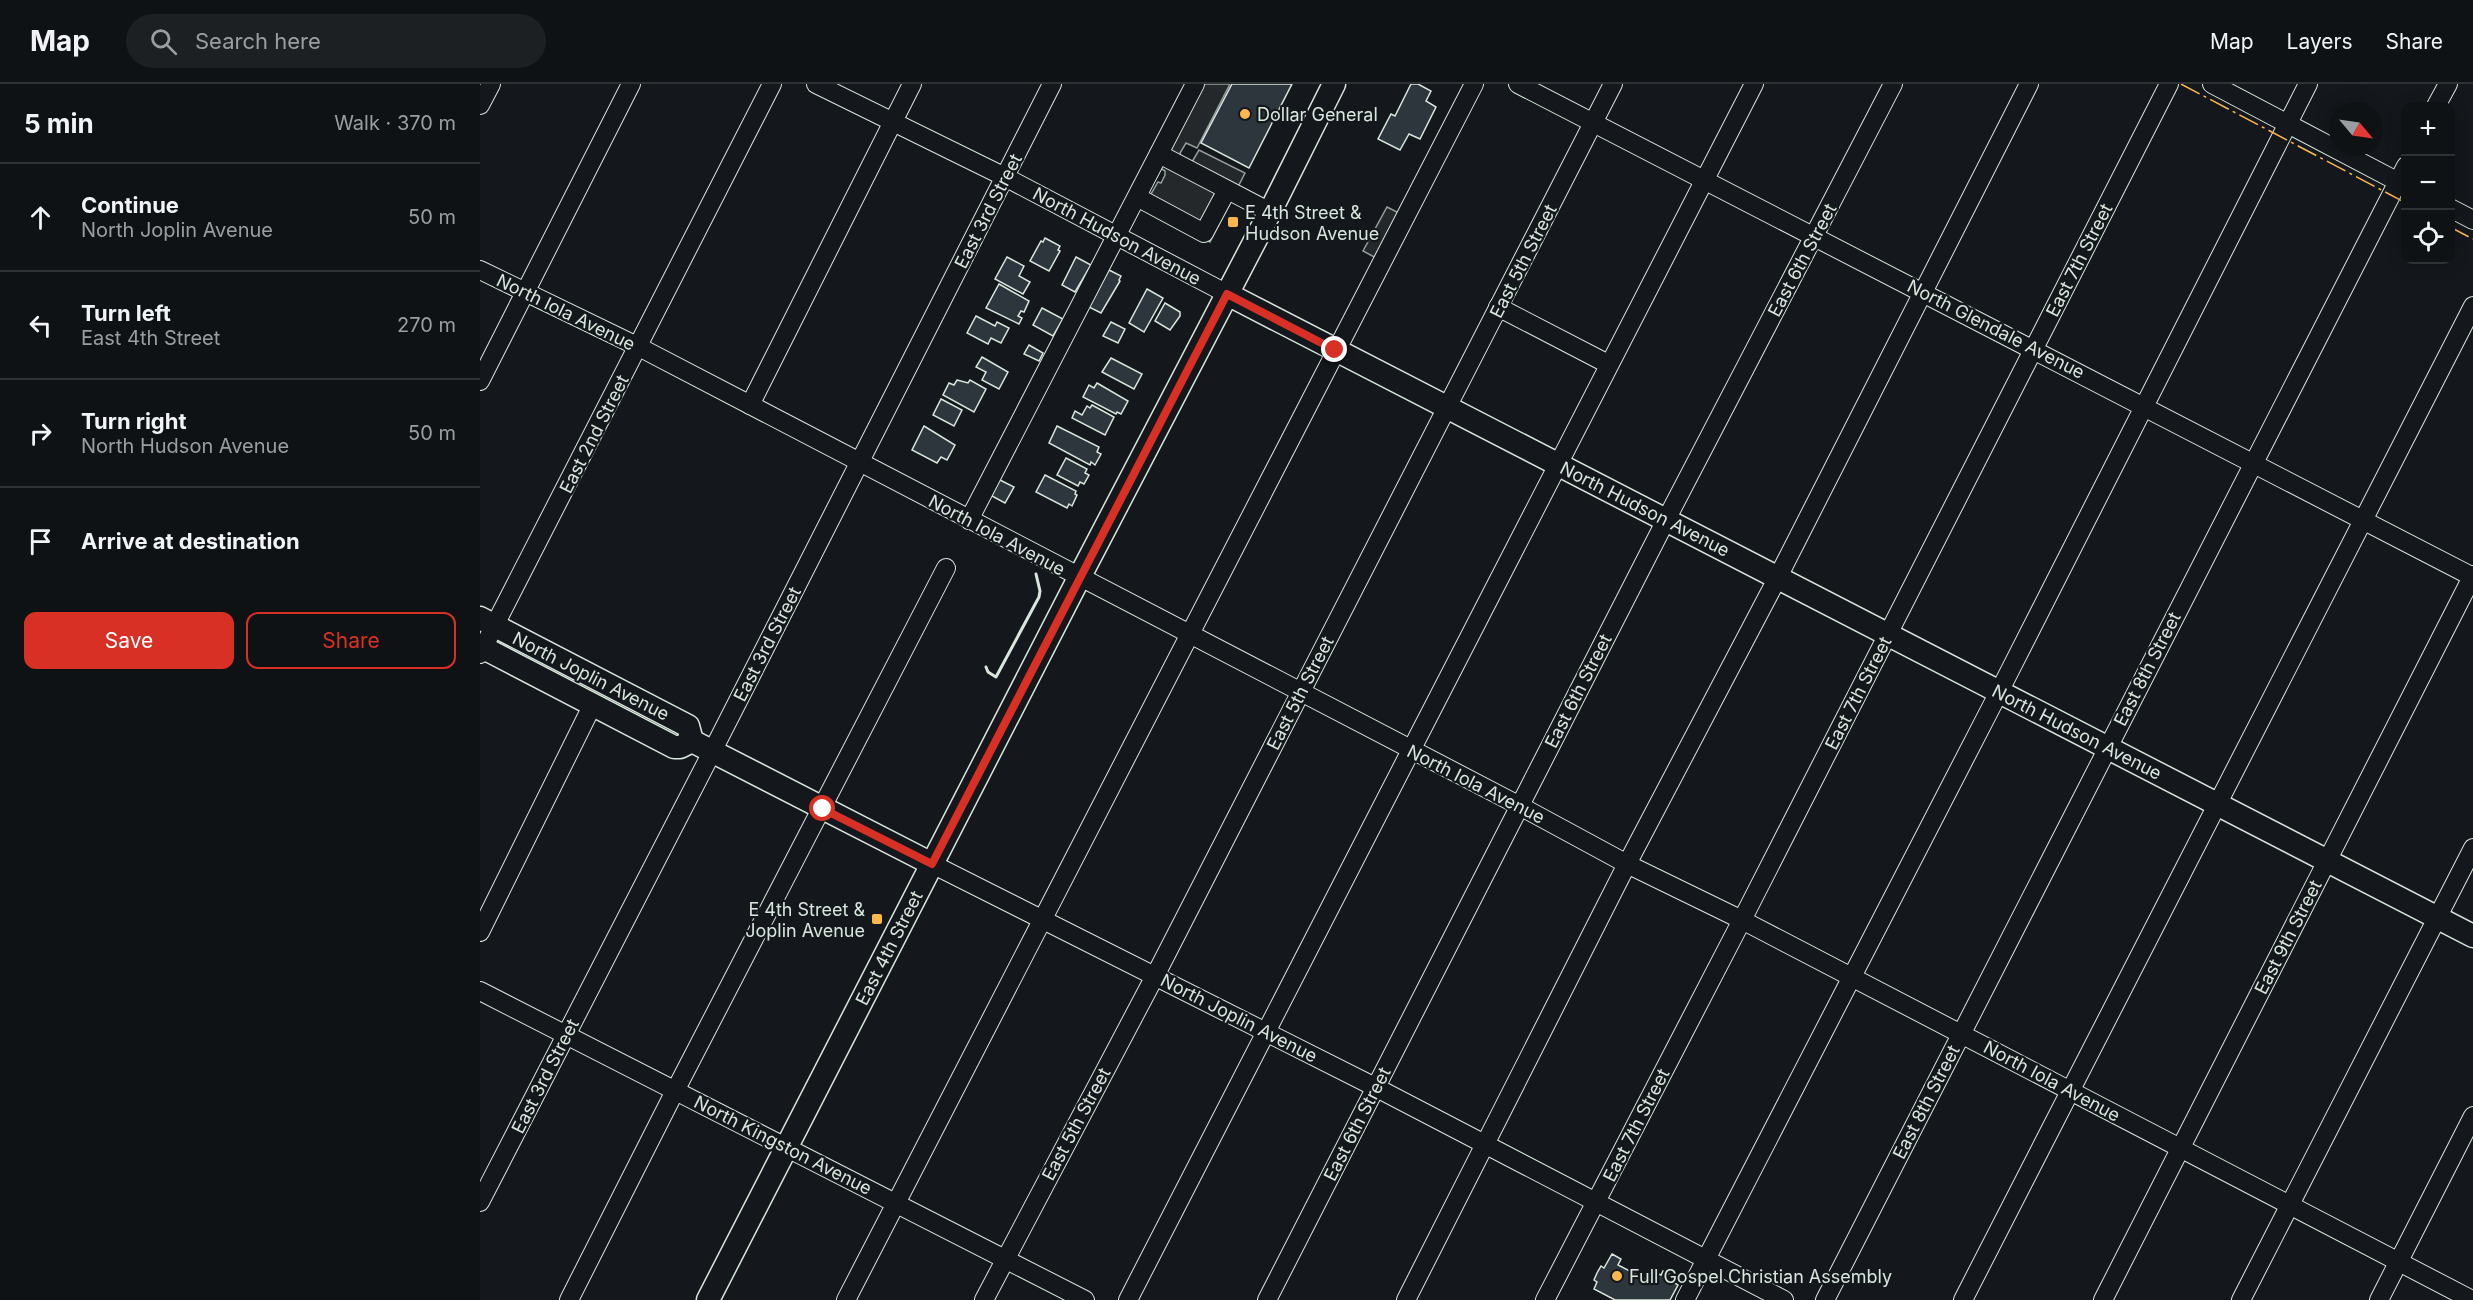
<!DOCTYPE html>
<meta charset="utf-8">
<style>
body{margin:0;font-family:Inter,sans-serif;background:#1d2022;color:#f1f3f6}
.controls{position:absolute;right:18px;top:18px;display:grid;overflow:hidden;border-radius:12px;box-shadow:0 3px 15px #0003}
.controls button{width:54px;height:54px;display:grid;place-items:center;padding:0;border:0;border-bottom:2px solid #2f3234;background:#0f1215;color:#f1f3f6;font:30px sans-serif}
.compass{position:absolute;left:1849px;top:18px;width:54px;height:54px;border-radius:50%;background:#0f1215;box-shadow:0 3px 15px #0003;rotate:119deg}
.stop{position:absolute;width:18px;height:18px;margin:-14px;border:4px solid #d93025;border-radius:50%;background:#fff}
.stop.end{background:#d93025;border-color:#fff;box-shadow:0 2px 6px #0008}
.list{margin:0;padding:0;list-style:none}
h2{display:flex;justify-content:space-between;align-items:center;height:78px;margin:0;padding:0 24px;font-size:26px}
h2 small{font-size:20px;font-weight:400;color:#9b9ea0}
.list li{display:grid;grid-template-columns:39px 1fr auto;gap:18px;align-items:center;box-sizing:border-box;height:108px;padding:0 24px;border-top:2px solid #2f3234}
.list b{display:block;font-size:22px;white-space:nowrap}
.list p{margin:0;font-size:20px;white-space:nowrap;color:#9b9ea0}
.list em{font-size:20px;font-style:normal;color:#9b9ea0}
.actions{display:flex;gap:12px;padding:18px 24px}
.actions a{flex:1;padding:14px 0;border:2px solid #d93025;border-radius:12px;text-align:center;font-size:21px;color:#d93025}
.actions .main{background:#d93025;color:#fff}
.icon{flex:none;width:33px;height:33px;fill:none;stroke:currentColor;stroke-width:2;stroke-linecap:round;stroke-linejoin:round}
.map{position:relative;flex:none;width:1993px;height:1216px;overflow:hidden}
header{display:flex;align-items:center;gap:36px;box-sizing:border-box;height:84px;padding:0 30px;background:#0f1215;border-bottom:2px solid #2f3234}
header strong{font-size:28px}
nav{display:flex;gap:33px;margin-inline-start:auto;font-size:21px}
.search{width:420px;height:54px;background:#1d2022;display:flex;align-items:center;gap:15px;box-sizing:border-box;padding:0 21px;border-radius:33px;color:#9b9ea0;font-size:22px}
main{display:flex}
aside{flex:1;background:#0f1215}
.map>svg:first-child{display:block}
</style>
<header>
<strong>Map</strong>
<div class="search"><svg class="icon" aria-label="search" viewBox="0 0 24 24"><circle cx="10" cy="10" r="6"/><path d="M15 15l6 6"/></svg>Search here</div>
<nav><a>Map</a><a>Layers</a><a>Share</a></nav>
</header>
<main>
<aside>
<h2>5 min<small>Walk · 370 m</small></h2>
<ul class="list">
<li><svg class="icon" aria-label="ahead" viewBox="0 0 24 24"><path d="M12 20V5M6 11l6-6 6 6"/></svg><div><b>Continue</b><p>North Joplin Avenue</p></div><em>50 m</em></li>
<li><svg class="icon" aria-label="left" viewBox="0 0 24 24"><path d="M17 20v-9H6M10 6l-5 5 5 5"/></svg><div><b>Turn left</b><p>East 4th Street</p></div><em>270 m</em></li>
<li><svg class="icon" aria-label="right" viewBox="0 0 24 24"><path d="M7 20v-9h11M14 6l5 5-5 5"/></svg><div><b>Turn right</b><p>North Hudson Avenue</p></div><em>50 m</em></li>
<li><svg class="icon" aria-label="arrive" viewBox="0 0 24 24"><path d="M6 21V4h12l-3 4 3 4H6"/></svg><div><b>Arrive at destination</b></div></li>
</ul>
<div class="actions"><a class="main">Save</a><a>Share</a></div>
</aside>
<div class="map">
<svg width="1993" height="1216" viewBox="0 0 1993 1216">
<rect width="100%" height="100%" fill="#14181c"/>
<g fill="#24282b" stroke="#939e99" stroke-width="1.5">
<polygon points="722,0 750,0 717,64 706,59 700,69 701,73 712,78 719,66 765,89 730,158 663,124 678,98 681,99 685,91 685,87 680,84"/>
<polygon points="907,123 921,130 898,175 883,167"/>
</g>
<g fill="#2c363c" stroke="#d8e6dc" stroke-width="1.5">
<polygon points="752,0 812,0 769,84 721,59"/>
<polygon points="931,0 938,0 951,7 946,17 956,23 940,55 929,50 920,66 898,55 911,30 915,32"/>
<polygon points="565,154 580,162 578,166 580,167 569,187 550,177 561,157 563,158"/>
<polygon points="527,173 544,182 539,192 550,198 543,210 515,195"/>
<polygon points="596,173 611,181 595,208 582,201"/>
<polygon points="629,186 641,192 639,196 640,197 621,229 609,223"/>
<polygon points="519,200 549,217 544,228 541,227 538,232 542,234 539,240 506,224"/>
<polygon points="667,205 683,214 664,248 649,239"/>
<polygon points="685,219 700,228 700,232 690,246 675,237"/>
<polygon points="562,224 583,235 573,252 553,241"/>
<polygon points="496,232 515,242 517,238 529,244 521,259 511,254 508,260 487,249"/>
<polygon points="631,238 645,245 638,259 623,252"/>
<polygon points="549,261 563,269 559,277 544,270"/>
<polygon points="502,273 528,288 519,305 502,296 506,288 496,283"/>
<polygon points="631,274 662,290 654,305 622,288"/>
<polygon points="477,296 488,299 490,296 506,305 494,328 463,311 469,299 474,301"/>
<polygon points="617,299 648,317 641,330 637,328 636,330 603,313 609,301 614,304"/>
<polygon points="461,315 482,326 474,342 453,331"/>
<polygon points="612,321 634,333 625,351 592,334 595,327 602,331 607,322 610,324"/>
<polygon points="444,342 475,361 467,376 461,373 457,379 432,366"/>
<polygon points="577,342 619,363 617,368 621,370 615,381 611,378 610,381 569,359"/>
<polygon points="586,374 607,385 605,389 609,391 604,400 600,398 598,402 577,391"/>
<polygon points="565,391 596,407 595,410 597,411 592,422 589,420 587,424 556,408"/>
<polygon points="518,395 534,403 525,419 510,411"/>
<polygon points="1132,1170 1141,1175 1138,1181 1171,1198 1176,1189 1181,1191 1183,1187 1195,1193 1193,1198 1198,1201 1190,1216 1135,1216 1114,1205 1117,1198 1114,1196 1117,1189 1121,1182 1124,1184"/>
</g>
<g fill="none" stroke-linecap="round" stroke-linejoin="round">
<defs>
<g id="minor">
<polyline points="336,0 525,93 755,214"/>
<polyline points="1038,0 1993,493"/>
<polyline points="1732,0 1926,102"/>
<polyline points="0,21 11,0"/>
<polyline points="1956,22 1968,0"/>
<polyline points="679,70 790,128"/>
<polyline points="657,113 724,149 747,106"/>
<polyline points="1970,124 1993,136"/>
<polyline points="0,186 159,263 1040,722 1147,780 1262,836 1992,1216"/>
<polyline points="1018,223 1128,280"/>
<polyline points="0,297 151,0"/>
<polyline points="270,321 432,0"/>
<polyline points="489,436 715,0"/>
<polyline points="0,570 292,0"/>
<polyline points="452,780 895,1003 1304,1216"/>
<polyline points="0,848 113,620"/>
<polyline points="0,907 605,1216"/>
<polyline points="0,1118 232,668 572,0"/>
<polyline points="89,1216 195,1007 466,484"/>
<polyline points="366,1216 994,0"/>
<polyline points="504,1216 675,892 1133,0"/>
<polyline points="648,1216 1274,0"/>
<polyline points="787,1216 1186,436 1413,0"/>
<polyline points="926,1216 1147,780 1298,493 1549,0"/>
<polyline points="1065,1216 1262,836 1689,0"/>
<polyline points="1205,1216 1519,608 1828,0"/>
<polyline points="1345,1216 1926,82"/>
<polyline points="1483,1216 1993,222"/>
<polyline points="1623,1216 1993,491"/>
<polyline points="1761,1216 1993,764"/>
<polyline points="1899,1216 1993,1032"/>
</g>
<g id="major">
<polyline points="755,214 1993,852"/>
<polyline points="0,534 208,642 212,657"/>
<polyline points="0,562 194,663 200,663 212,657"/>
<polyline points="212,657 452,780"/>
<polyline points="228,1216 599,494 790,128 854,0"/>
</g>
</defs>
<use href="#minor" stroke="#d8e6dc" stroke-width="20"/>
<use href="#major" stroke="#d8e6dc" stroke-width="25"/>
<use href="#minor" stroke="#14181c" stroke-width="18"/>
<use href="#major" stroke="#14181c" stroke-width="22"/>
<polyline stroke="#d8e6dc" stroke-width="3" points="506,583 508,588 516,593 559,513 560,507 556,490"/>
<g stroke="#ffb74d" stroke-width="1.5" stroke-dasharray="21 4.5 3 4.5" stroke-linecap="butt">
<polyline points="1701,0 1926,119"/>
<polyline points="1970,143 1993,155"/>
</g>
</g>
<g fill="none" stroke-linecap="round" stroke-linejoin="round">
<polyline stroke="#d93025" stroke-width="8" points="343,725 452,780 747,210 855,266"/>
</g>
<g fill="#ffb74d" stroke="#14181c" stroke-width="2">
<circle cx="765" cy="30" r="6"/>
<rect x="747" y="132" width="12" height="12" rx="3"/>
<rect x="391" y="829" width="12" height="12" rx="3"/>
<circle cx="1137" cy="1192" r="6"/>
</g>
<g text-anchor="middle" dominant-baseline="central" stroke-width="4.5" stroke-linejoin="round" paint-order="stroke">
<g font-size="18" fill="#d8e6dc" stroke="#14181c" text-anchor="start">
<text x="777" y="30">Dollar General</text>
<text x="765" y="128">E 4th Street &amp;<tspan x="765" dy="21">Hudson Avenue</tspan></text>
<text x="385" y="825" text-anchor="end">E 4th Street &amp;<tspan x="385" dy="21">Joplin Avenue</tspan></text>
<text x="1149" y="1192">Full Gospel Christian Assembly</text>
</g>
<g font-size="18" fill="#d8e6dc" stroke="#14181c">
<text transform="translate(508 127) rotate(-63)">East 3rd Street</text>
<text transform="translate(637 152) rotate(28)">North Hudson Avenue</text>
<text transform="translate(1322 176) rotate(-62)">East 6th Street</text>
<text transform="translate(1599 176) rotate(-63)">East 7th Street</text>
<text transform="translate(1043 177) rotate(-63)">East 5th Street</text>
<text transform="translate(86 228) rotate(26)">North Iola Avenue</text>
<text transform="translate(1516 245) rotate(27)">North Glendale Avenue</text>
<text transform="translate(114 350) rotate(-63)">East 2nd Street</text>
<text transform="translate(1165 425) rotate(27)">North Hudson Avenue</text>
<text transform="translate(517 451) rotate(28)">North Iola Avenue</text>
<text transform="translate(287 560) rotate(-63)">East 3rd Street</text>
<text transform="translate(1667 585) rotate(-63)">East 8th Street</text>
<text transform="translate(111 592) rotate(27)">North Joplin Avenue</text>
<text transform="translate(1098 607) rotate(-63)">East 6th Street</text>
<text transform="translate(820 609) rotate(-63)">East 5th Street</text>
<text transform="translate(1378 609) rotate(-63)">East 7th Street</text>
<text transform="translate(1597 648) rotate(27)">North Hudson Avenue</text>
<text transform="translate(996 700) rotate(27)">North Iola Avenue</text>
<text transform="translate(1808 853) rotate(-63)">East 9th Street</text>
<text transform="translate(409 864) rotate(-63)">East 4th Street</text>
<text transform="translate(759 934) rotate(27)">North Joplin Avenue</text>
<text transform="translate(65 992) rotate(-63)">East 3rd Street</text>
<text transform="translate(1572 997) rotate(28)">North Iola Avenue</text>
<text transform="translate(1446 1018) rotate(-63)">East 8th Street</text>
<text transform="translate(596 1040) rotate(-62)">East 5th Street</text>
<text transform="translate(877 1040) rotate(-63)">East 6th Street</text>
<text transform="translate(1156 1041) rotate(-63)">East 7th Street</text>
<text transform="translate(303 1061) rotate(27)">North Kingston Avenue</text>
</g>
</g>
</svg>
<div class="controls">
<button>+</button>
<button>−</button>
<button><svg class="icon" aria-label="locate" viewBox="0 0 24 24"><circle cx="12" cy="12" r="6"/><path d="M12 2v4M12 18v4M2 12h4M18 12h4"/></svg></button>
</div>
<svg class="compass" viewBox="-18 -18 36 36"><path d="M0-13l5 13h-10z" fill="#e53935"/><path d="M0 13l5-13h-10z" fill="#9b9ea0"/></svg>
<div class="stop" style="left:343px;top:725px"></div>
<div class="stop end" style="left:855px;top:266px"></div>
</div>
</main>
